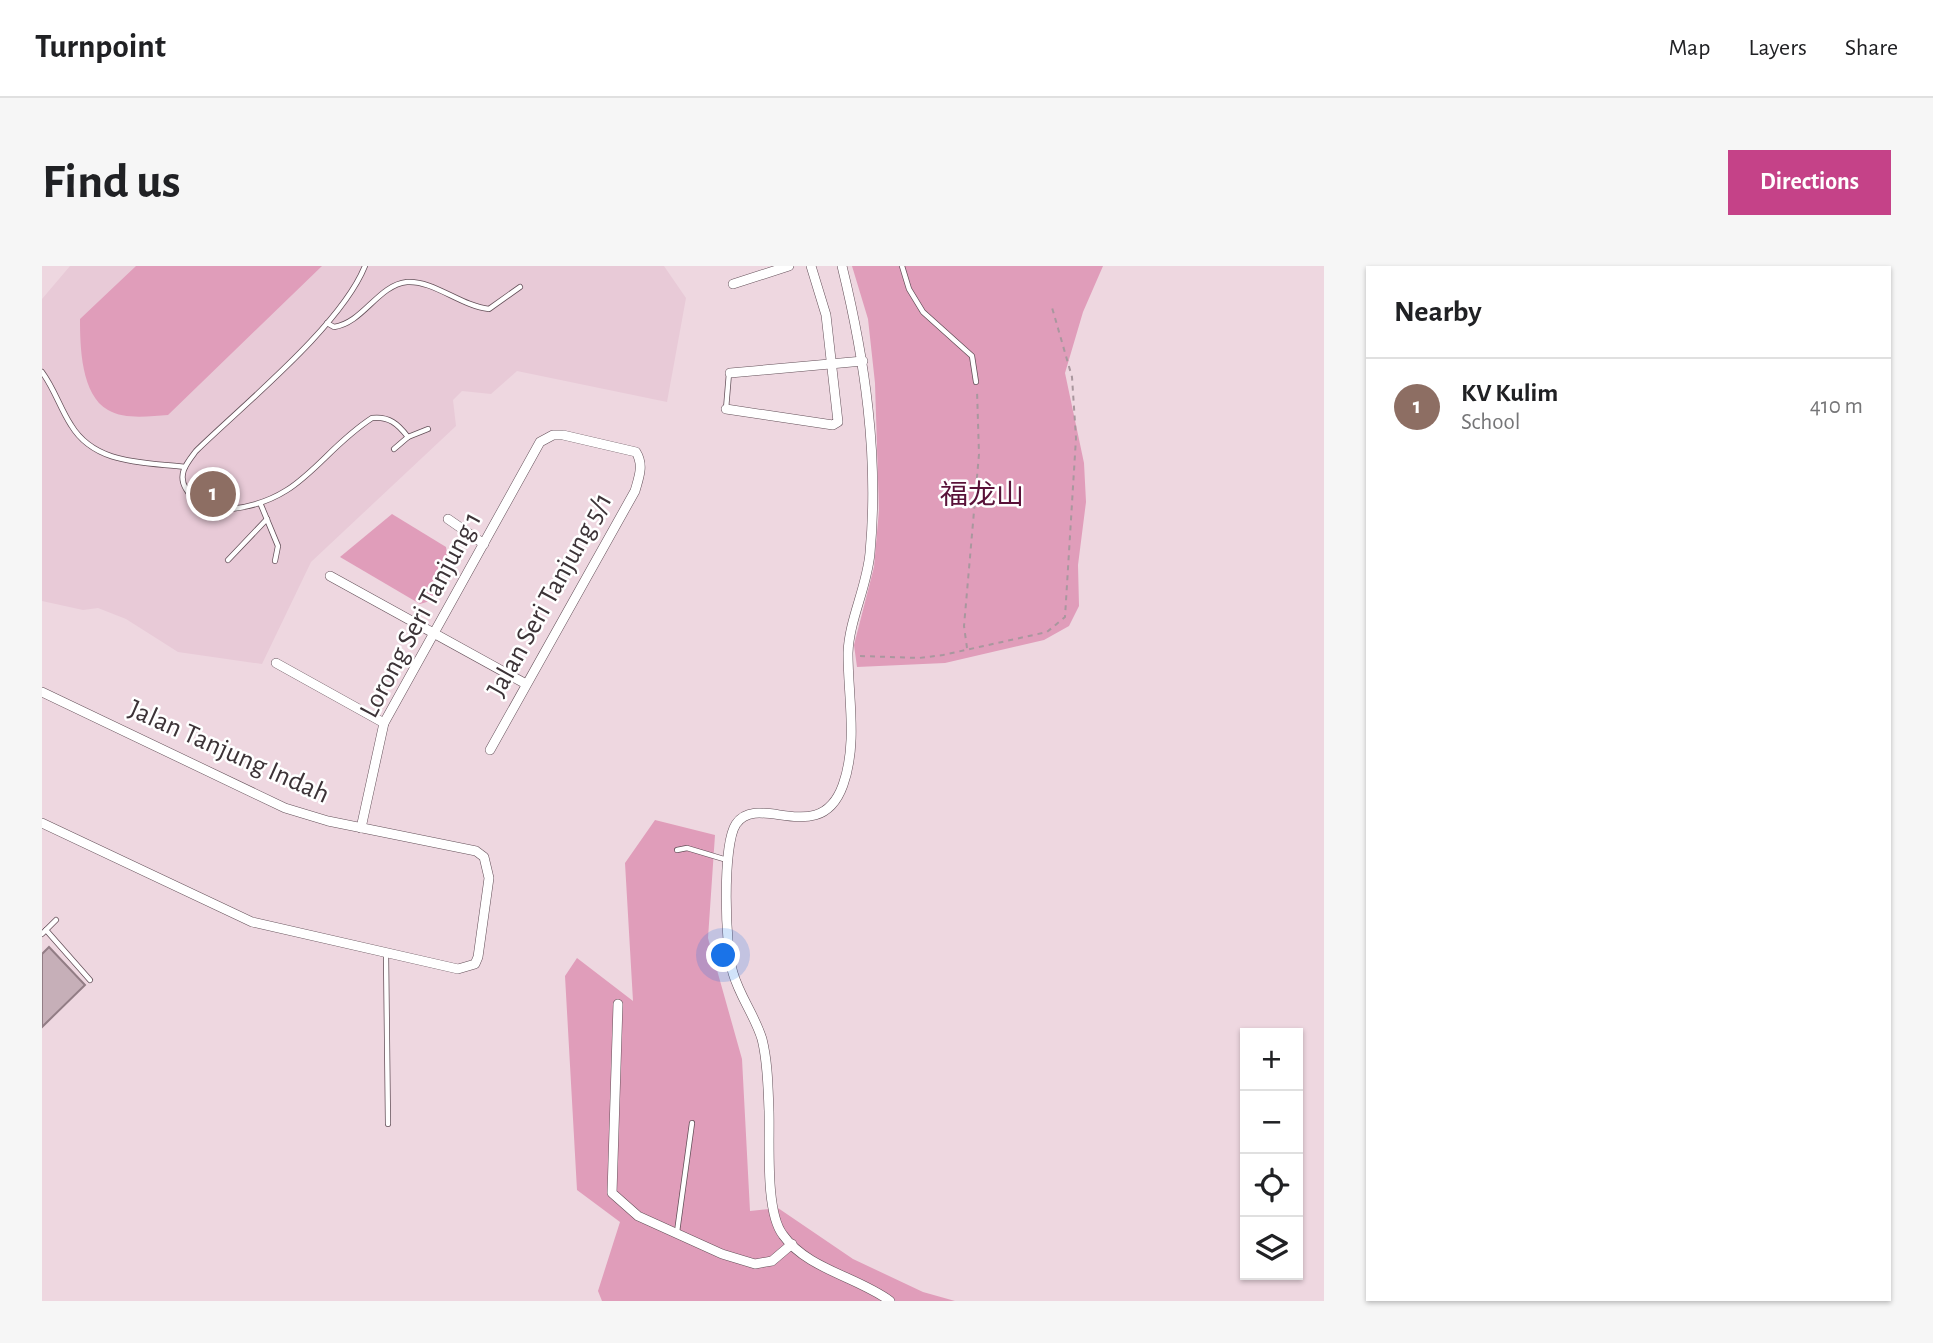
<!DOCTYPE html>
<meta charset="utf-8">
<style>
body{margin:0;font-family:"Alegreya Sans","Noto Sans SC",sans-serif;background:#f6f6f6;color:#202124}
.controls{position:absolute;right:21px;bottom:21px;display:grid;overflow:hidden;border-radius:0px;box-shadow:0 2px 5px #0004}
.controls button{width:63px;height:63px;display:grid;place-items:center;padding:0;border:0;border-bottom:2px solid #e0e0e0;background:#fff;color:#202124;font:35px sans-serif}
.you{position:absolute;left:682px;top:690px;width:24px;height:24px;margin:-18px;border:5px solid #fff;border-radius:50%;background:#1a73e8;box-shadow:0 0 0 10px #1a73e833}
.badge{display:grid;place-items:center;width:46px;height:46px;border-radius:50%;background:#c54288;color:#fff;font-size:23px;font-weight:700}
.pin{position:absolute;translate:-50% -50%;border:4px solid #fff;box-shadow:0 2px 7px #0006}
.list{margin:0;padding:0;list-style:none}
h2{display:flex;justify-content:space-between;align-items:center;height:91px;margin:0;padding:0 28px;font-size:30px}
h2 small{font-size:23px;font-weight:400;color:#757577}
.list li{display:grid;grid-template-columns:46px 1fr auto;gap:21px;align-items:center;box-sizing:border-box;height:98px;padding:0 28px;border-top:2px solid #e0e0e0}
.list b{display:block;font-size:26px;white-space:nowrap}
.list p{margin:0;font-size:23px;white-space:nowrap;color:#757577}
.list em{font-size:23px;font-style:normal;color:#757577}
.icon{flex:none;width:38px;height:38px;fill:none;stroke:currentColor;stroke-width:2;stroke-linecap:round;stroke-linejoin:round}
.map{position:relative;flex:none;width:1282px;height:1035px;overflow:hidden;border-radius:0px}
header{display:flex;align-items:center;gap:42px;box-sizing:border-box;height:98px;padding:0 35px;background:#fff;border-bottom:2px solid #e0e0e0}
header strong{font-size:33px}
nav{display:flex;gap:38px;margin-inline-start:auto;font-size:24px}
.intro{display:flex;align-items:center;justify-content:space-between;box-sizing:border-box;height:168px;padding:0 42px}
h1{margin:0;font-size:49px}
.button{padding:18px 32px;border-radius:0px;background:#c54288;color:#fff;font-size:24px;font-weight:700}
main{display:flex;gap:42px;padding:0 42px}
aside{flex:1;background:#fff;border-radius:0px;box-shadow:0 2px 5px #0004}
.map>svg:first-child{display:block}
</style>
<header>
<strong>Turnpoint</strong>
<nav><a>Map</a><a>Layers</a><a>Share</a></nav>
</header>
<div class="intro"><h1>Find us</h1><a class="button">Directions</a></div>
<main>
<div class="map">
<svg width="1282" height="1035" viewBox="0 0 1282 1035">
<rect width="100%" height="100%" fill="#eed7e0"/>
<polygon fill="#e8cad7" points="28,0 622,0 644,32 625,136 475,105 449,128 420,125 411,134 414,160 269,296 220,398 136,386 84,353 56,342 41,344 0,335 0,33"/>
<g fill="#e09dba">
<path d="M94,0H280L126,149C108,150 83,154 66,144C39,129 38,80 38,53Z"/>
<polygon points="810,0 1061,0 1041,46 1023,107 1042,197 1044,236 1036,299 1037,340 1027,360 1002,374 903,397 815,401 812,379 832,301 837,244 833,117 826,53"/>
<polygon points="350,248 404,281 406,294 388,335 378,338 298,291"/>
<polygon points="613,554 673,569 666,672 700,793 708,945 736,942 811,993 881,1026 913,1035 560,1035 556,1025 578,956 535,924 523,710 535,692 591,735 583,597"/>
</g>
<polygon fill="#c6afb8" stroke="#927d85" stroke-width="2" points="7,681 43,719 0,761 0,688"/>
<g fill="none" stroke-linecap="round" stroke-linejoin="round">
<defs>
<g id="service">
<path d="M323,0C299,60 202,138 154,185C145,197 135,208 144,223C154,241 169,245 189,243C261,235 276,187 330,152C347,150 356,158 366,171"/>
<polyline points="860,0 867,23 881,46 930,90 934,116"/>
<path d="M285,57L292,61C321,57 336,19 365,16C391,14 419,40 447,43L478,21"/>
<path d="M0,106C12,122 18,142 29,159C53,199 102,196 143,201"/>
<polyline points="684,143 687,107"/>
<polyline points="352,183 366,171 386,163"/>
<polyline points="219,239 236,280 233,295"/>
<polyline points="186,294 225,253"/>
<polyline points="635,584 645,582 685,594"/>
<polyline points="4,664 48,714"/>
<polyline points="0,668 14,654"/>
<polyline points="344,687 346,858"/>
<polyline points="635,966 650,857"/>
</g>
<g id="minor">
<path d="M800,0C823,94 837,190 828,287C825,321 807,354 806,387C806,431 816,477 801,519C778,583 716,525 694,558C680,579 683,682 691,707C698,731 713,750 720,773C726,797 726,822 727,845C728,878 723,946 741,969C765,1003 816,1011 848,1035"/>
<polyline points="691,18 747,0"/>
<polyline points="688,107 821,95"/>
<polyline points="684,143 791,159 796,156 784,49 769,0"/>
<polyline points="406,253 442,278"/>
<polyline points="288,310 484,418"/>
<polyline points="234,397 342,457"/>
<polyline points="0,426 243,542 286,555 434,585 442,591 447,612 436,691 433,698 416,703 210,656 0,557"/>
<path d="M319,562L342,457L498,176L511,169H521L594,186C602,199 597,211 593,225L448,484"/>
<polyline points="576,738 570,927 596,950 680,988 713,998 730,995 750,978"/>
</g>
</defs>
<use href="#service" stroke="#645059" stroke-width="6"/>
<use href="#minor" stroke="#645059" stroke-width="10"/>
<g stroke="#a9979e" stroke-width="2" stroke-dasharray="5 5" stroke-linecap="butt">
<polyline points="925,382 922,360 937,188 935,124"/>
<polyline points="818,390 877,392 901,389 1005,366 1023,351 1034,172 1030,111 1009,38"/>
</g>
<use href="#service" stroke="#fff" stroke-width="4.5"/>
<use href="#minor" stroke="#fff" stroke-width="9"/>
</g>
<g text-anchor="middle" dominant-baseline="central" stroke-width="5" stroke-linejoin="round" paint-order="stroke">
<g font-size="28" fill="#591239" stroke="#fff">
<text x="940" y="230">福龙山</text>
</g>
<g font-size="28" fill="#3c3337" stroke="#fff">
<text transform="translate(508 329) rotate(-61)">Jalan Seri Tanjung 5/1</text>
<text transform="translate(379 349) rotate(-62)">Lorong Seri Tanjung 1</text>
<text transform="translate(187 486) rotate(24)">Jalan Tanjung Indah</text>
</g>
</g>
</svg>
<div class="controls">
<button>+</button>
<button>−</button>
<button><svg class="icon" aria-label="locate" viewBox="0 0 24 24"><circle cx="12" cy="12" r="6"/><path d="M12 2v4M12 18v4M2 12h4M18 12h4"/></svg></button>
<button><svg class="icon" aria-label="layers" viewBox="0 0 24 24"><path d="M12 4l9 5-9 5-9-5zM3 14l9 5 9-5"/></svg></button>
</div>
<div class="you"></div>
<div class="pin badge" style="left:171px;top:228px;background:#8d6e63">1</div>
</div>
<aside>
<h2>Nearby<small></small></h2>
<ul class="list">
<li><span class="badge" style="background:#8d6e63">1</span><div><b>KV Kulim</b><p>School</p></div><em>410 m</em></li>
</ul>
</aside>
</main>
